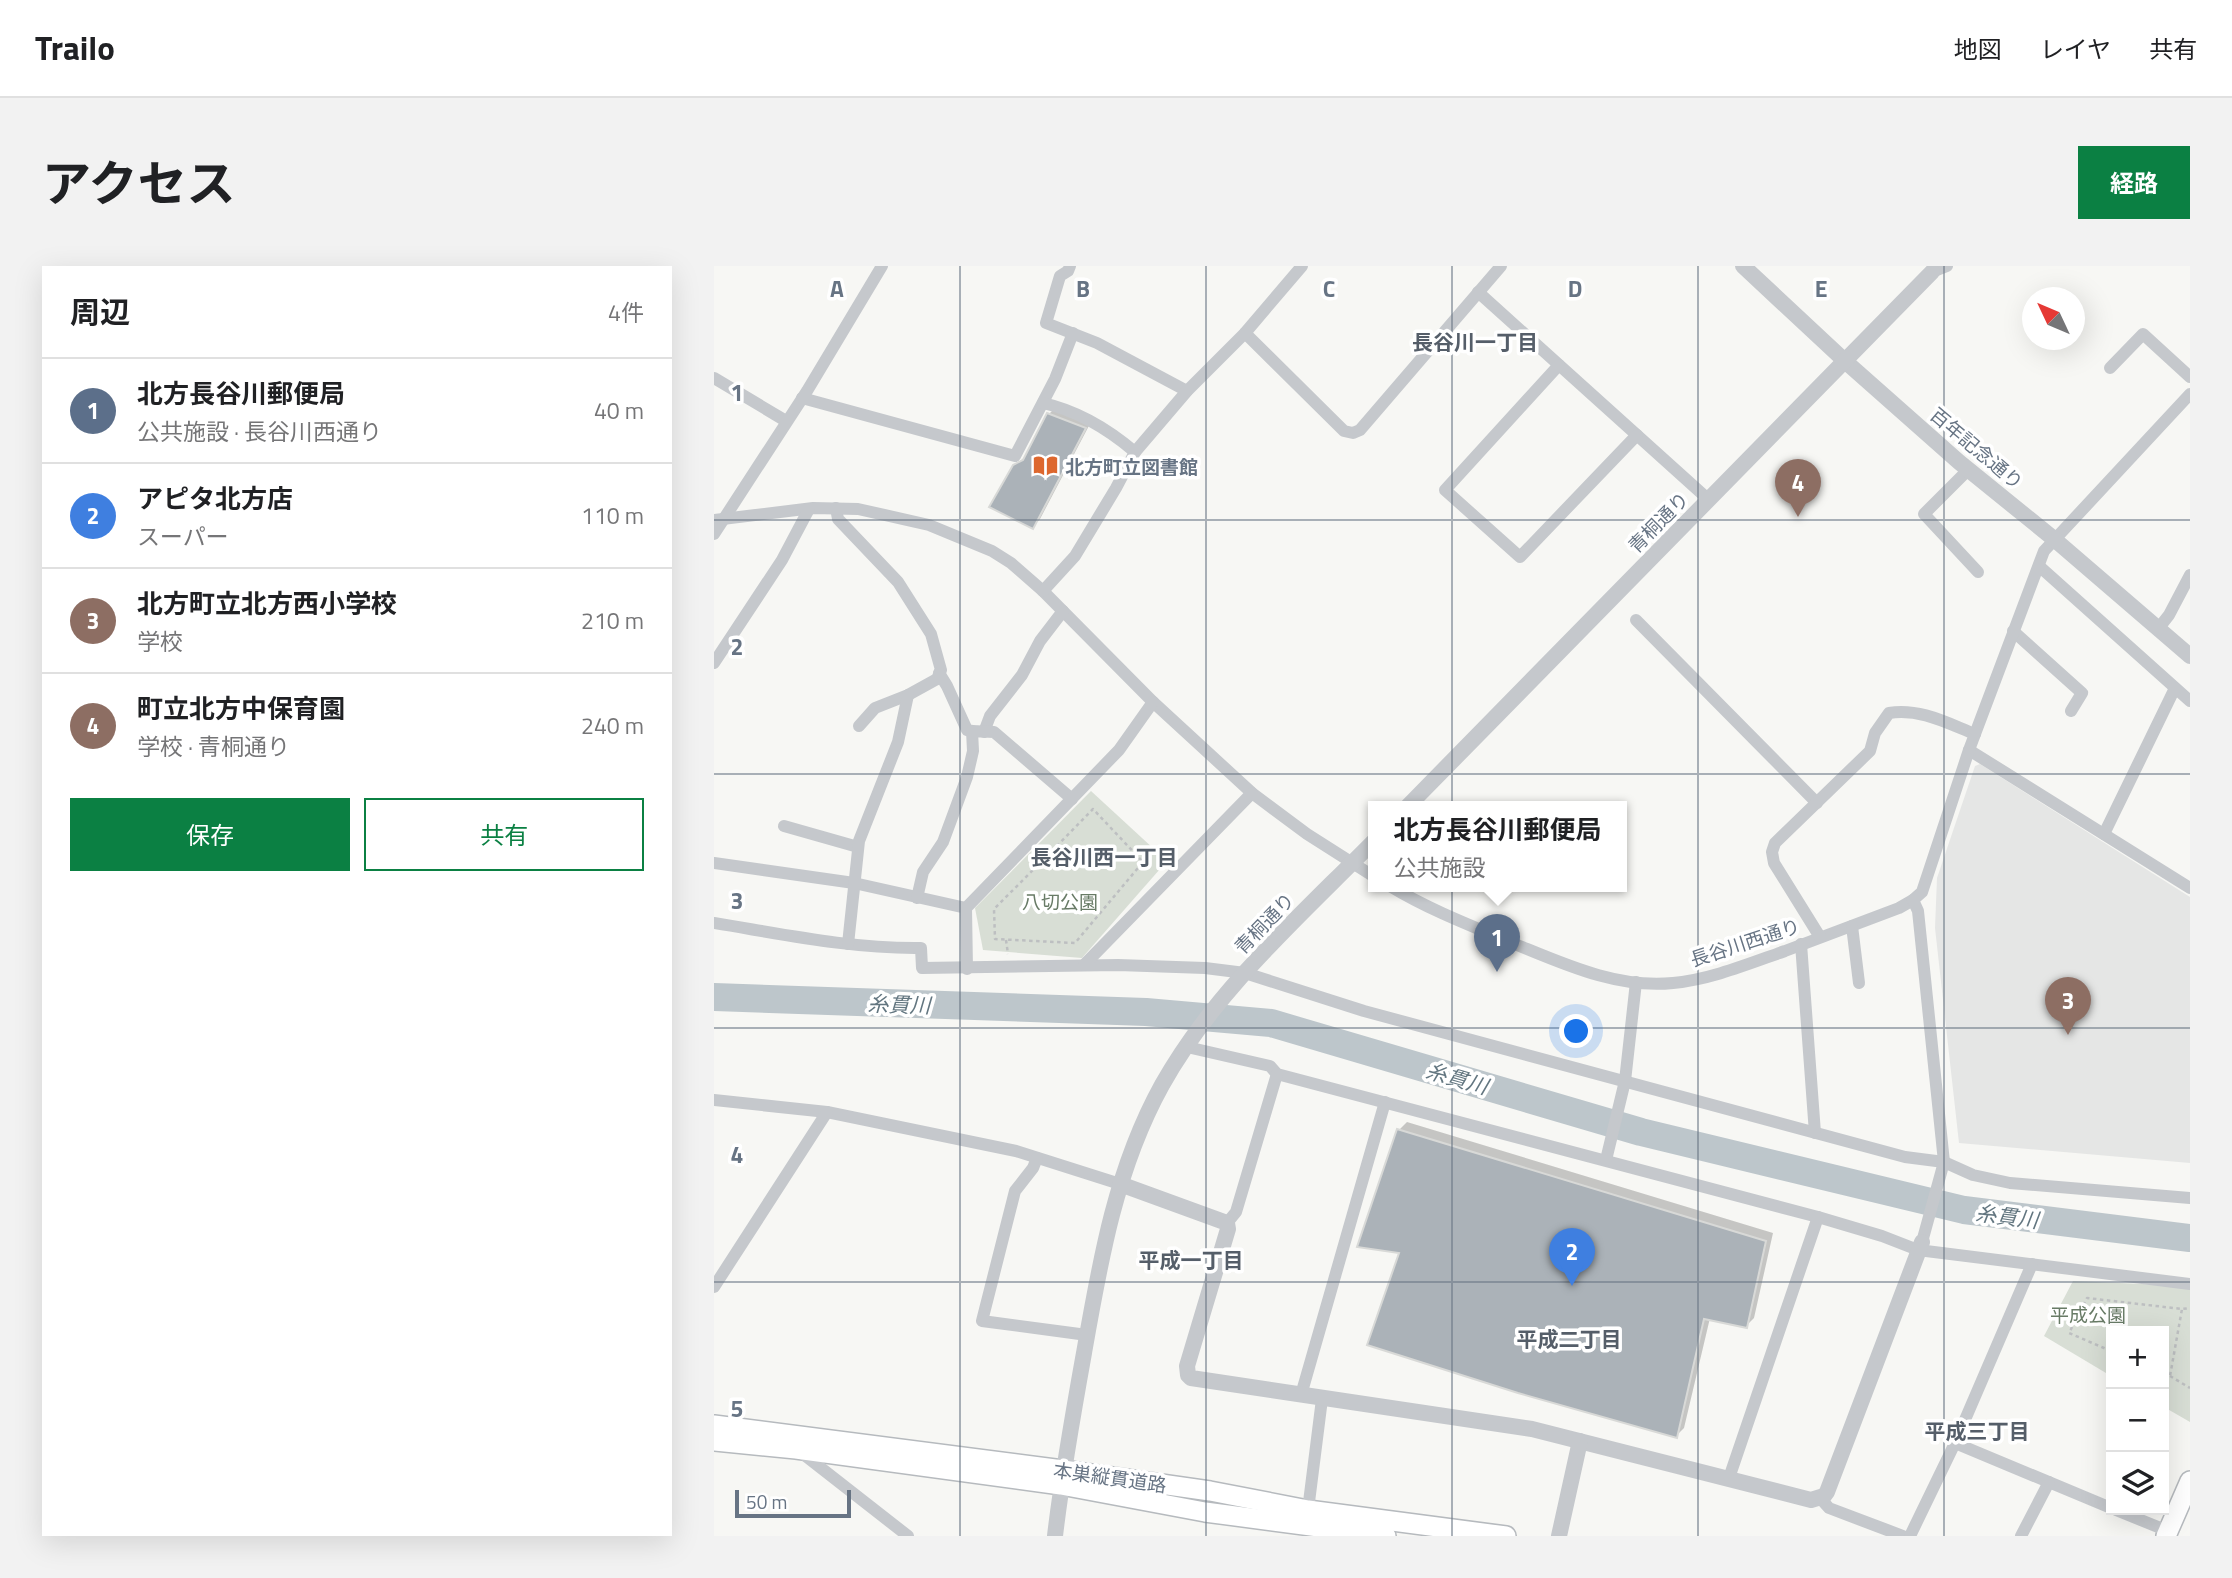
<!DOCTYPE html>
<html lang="ja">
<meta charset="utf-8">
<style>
body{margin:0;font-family:"Titillium Web","Noto Sans JP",sans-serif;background:#f2f2f2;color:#202124}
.controls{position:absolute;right:21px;bottom:21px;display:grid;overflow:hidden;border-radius:0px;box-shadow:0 7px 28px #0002}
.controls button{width:63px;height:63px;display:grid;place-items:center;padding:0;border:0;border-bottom:2px solid #e0e0e0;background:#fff;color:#202124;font:35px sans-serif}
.compass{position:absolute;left:1308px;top:21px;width:63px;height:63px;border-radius:50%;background:#fff;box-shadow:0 7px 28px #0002;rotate:314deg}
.scale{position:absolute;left:21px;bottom:18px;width:116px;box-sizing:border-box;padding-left:7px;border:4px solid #677484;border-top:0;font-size:19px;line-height:24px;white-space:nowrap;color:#677484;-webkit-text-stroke:5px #fff;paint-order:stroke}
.you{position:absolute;left:863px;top:766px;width:24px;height:24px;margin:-18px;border:5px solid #fff;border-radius:50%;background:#1a73e8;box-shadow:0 0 0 10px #1a73e833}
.badge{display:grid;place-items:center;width:46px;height:46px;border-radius:50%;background:#0b8043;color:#fff;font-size:23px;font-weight:700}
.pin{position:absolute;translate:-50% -58px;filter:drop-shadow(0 2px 4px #0008)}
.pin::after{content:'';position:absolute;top:37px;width:24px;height:21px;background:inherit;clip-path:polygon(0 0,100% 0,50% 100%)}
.popup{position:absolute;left:654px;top:535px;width:259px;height:91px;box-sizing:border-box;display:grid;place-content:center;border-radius:0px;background:#fff;filter:drop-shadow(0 2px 5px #0005);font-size:23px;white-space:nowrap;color:#757577}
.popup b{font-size:26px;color:#202124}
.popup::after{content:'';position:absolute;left:50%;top:100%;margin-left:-14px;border:14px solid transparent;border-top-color:#fff}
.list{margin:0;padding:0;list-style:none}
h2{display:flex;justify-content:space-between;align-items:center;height:91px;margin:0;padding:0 28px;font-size:30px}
h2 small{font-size:23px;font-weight:400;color:#757577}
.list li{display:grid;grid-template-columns:46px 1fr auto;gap:21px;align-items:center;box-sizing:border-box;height:105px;padding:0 28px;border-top:2px solid #e0e0e0}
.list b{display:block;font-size:26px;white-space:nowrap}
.list p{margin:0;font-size:23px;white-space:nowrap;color:#757577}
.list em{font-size:23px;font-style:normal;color:#757577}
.actions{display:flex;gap:14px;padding:21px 28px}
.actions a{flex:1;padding:16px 0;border:2px solid #0b8043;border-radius:0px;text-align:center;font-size:24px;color:#0b8043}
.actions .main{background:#0b8043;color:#fff}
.icon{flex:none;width:38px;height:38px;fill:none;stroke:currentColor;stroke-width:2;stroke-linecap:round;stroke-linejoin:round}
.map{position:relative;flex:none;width:1476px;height:1270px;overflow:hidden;border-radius:0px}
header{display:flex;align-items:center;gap:42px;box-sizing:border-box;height:98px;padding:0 35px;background:#fff;border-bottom:2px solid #e0e0e0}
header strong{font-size:33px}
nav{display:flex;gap:38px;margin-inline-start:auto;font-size:24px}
.intro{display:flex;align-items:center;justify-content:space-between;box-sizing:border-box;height:168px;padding:0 42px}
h1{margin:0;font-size:49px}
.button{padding:18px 32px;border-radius:0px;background:#0b8043;color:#fff;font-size:24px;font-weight:700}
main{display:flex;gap:42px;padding:0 42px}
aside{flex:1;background:#fff;border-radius:0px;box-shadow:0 7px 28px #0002}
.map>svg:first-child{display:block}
</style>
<header>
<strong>Trailo</strong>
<nav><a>地図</a><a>レイヤ</a><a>共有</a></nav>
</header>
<div class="intro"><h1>アクセス</h1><a class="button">経路</a></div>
<main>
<aside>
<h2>周辺<small>4件</small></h2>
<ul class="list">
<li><span class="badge" style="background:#5c6f8a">1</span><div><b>北方長谷川郵便局</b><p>公共施設 · 長谷川西通り</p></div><em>40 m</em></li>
<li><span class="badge" style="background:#3f7fe0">2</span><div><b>アピタ北方店</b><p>スーパー</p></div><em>110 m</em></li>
<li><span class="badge" style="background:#8d6e63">3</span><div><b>北方町立北方西小学校</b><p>学校</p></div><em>210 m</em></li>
<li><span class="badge" style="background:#8d6e63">4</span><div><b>町立北方中保育園</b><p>学校 · 青桐通り</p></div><em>240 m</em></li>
</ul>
<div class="actions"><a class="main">保存</a><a>共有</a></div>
</aside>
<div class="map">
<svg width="1476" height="1270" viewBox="0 0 1476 1270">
<rect width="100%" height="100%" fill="#f7f7f4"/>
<polygon fill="#e5e6e5" points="1266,498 1476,631 1476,897 1245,877 1221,662 1223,612 1261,500"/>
<g fill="#d8ded5">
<polygon points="377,525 453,595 368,692 269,684 261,642"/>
<polygon points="1359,1015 1476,1020 1476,1156 1450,1141 1450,1065 1397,1065 1397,1110 1330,1070"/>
</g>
<g fill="#0003">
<polygon points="343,140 378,154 326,253 318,261 301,200 313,189 335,148"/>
<polygon points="693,856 1059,967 1040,1052 1032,1060 996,1052 970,1162 962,1170 687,985 685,864"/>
</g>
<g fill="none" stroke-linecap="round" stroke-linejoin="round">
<polyline stroke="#bdc6cb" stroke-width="28" points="0,731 432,746 557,757 927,866 1250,944 1476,972"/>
</g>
<g fill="#abb2b8" stroke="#d8d9d7" stroke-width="2">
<polygon points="333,147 372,162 319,263 275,241 299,199 309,194"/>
<polygon points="683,863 1052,975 1033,1062 990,1053 963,1172 804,1127 653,1079 685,987 643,981"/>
</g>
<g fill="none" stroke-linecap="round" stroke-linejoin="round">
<defs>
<g id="primary">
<polyline points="0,1159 349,1204 496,1225 594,1244 792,1270"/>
<polyline points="0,1175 82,1183 347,1219 491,1246 672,1270"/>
<polyline points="1452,1270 1476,1215"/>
</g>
</defs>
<use href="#primary" stroke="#b6babe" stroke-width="22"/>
<g stroke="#bdbfc1" stroke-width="2.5" stroke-dasharray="3.5 3.5" stroke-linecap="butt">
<polyline points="323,588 329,594 379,543 429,596 361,677 281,673 280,643 329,594"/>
<polyline points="292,674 294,688"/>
<polyline points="1397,1085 1355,1067 1373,1032 1468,1043 1476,1042"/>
<polyline points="1450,1108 1456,1110 1468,1043"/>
<polyline points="1456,1110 1476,1122"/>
</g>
<g stroke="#c5c8cc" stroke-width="12">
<polyline points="356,0 354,5 346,10 332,57 383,77 473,125"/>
<polyline points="1218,6 1233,0"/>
<polyline points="764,26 995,234"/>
<polyline points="531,67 630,165 639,167 646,164 787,0"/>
<polyline points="845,99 731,224 806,291 923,169"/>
<polyline points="1396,102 1429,68 1476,111"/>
<polyline points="0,112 72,155"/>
<polyline points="88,132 301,190 341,113 359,67"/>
<path d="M329,137C365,145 394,163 421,186"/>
<polyline points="1254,204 1210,248 1264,306"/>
<polyline points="122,242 124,253 184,316 217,368 227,404 223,413 194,429 161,442 145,460"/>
<polyline points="0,254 99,242 144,243 215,259 278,285 297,297 329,325 439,436 538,527 593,568 659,610"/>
<polyline points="0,268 93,125 168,0"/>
<polyline points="1325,300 1476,435"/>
<polyline points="329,325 361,290 402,222 421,186 473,125 531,67 588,0"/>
<polyline points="922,354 1103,537"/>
<polyline points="1444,363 1455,349 1476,309"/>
<polyline points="1299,365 1368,427 1357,445"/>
<polyline points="0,397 68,294 95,243"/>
<polyline points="225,407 233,420 253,464 258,465"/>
<polyline points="270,466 276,450 308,409 326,375 349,345"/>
<polyline points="1255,484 1476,622"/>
<polyline points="70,560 144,581"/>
<polyline points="1390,568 1461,422"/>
<polyline points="0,597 140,617 252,642"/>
<path d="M676,620C714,643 755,659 796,676C848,697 902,723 959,717C998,713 1034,698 1071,685C1109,671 1147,656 1185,642L1199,634"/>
<polyline points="203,632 209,606 229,576 253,511 259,485 258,465 280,466 358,533"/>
<path d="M0,657C68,668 138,683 207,682L208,702L404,699L491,702L531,707L650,745L1191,891L1230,896L1259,909L1296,917L1476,932"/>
<polyline points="1138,660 1145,717"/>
<path d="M1106,671L1060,597L1058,586L1061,577L1156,485L1161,467L1175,447C1206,442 1233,457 1261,468"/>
<polyline points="134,678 145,575 184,476 194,429"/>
<polyline points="1087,678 1101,867"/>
<polyline points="370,699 538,527"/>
<polyline points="253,703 252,642 405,484 439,436"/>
<polyline points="473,781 556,800 563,808 1104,951 1168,970 1204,984 1476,1018"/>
<polyline points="0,834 113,846 302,885 406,918"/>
<polyline points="323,892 319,902 301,925 268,1055 373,1069"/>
<polyline points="892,894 911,815 922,716"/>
<polyline points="513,957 522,946 563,808"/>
<polyline points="1208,976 1230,896 1204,645 1199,634 1208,626 1255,484 1330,285 1476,128"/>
<polyline points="0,1021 113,846"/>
<polyline points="587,1129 671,836"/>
<polyline points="1241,1177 1397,1242"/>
<polyline points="84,1184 194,1270"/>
<polyline points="1015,1212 1104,951"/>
<polyline points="1106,1232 1115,1242 1189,1270"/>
<polyline points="594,1244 608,1133"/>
<polyline points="1402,1244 1454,1265"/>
<polyline points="1196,1270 1241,1177 1318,998"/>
<polyline points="1307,1270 1335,1216"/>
</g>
<g stroke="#c5c8cc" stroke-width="16">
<polyline points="1029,0 1132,96 1245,196 1340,273 1476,390"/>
<polyline points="694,540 1218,6"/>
<polyline points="406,918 513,957 514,963 473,1100 474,1109 477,1112 818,1163 1097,1234 1110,1230 1113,1226 1208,976"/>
<path d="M341,1270C348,1209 359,1148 370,1087C386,995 402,902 448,819C500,726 584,652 659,576"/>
<polyline points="845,1270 866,1175"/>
</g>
<use href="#primary" stroke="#fff" stroke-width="19"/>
</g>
<path fill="none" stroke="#677484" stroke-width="2" stroke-opacity="0.55" d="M246,0V1270M492,0V1270M738,0V1270M984,0V1270M1230,0V1270M0,254H1476M0,508H1476M0,762H1476M0,1016H1476"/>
<defs>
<symbol id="library-bare" viewBox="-9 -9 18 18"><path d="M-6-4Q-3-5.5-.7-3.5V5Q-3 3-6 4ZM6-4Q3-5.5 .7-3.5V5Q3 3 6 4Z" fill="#dd672e" stroke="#fff" stroke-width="2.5" paint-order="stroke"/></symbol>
</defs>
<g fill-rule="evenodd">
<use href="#library-bare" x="314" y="182" width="35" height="35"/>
</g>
<g text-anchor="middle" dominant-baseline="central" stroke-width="7" stroke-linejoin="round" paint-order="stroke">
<g font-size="19" fill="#677484" stroke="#fff">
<text transform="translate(1263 182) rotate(40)">百年記念通り</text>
<text transform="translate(944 256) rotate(-45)">青桐通り</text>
<text transform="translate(550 657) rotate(-46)">青桐通り</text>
<text transform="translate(1031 676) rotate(-18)">長谷川西通り</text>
<text transform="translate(396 1211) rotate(8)">本巣縦貫道路</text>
</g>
<g font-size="19" font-weight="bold" fill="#677484" stroke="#fff" text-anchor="start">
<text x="351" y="200">北方町立図書館</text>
</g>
<g font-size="19" fill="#687b66" stroke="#fff">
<text x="346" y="635">八切公園</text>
<text x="1374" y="1048">平成公園</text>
</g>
<g font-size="21" font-weight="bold" fill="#555e69" stroke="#fff">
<text x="761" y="76">長谷川一丁目</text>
<text x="390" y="591">長谷川西一丁目</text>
<text x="477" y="994">平成一丁目</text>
<text x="855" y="1073">平成二丁目</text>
<text x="1263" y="1165">平成三丁目</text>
</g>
<g font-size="21" font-style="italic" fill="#637680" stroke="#fff">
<text transform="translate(185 738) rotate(2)">糸貫川</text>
<text transform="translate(743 812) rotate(16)">糸貫川</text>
<text transform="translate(1293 950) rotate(7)">糸貫川</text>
</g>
</g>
<g font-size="23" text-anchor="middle" font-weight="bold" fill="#677484" stroke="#fff" stroke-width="7" stroke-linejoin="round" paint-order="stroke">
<text x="123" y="31">A</text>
<text x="369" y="31">B</text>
<text x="615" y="31">C</text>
<text x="861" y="31">D</text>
<text x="1107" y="31">E</text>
<text x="23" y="135">1</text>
<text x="23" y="389">2</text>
<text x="23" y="643">3</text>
<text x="23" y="897">4</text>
<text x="23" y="1151">5</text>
</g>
</svg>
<div class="controls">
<button>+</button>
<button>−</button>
<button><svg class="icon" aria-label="layers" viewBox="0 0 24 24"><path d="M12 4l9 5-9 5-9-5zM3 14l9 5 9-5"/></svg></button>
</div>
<svg class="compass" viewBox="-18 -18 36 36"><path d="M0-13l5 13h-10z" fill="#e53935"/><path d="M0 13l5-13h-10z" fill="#757577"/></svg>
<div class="scale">50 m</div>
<div class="you"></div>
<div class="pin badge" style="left:783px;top:706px;background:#5c6f8a">1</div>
<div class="popup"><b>北方長谷川郵便局</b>公共施設</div>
<div class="pin badge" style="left:858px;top:1020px;background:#3f7fe0">2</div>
<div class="pin badge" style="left:1354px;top:769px;background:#8d6e63">3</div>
<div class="pin badge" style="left:1084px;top:251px;background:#8d6e63">4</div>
</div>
</main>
